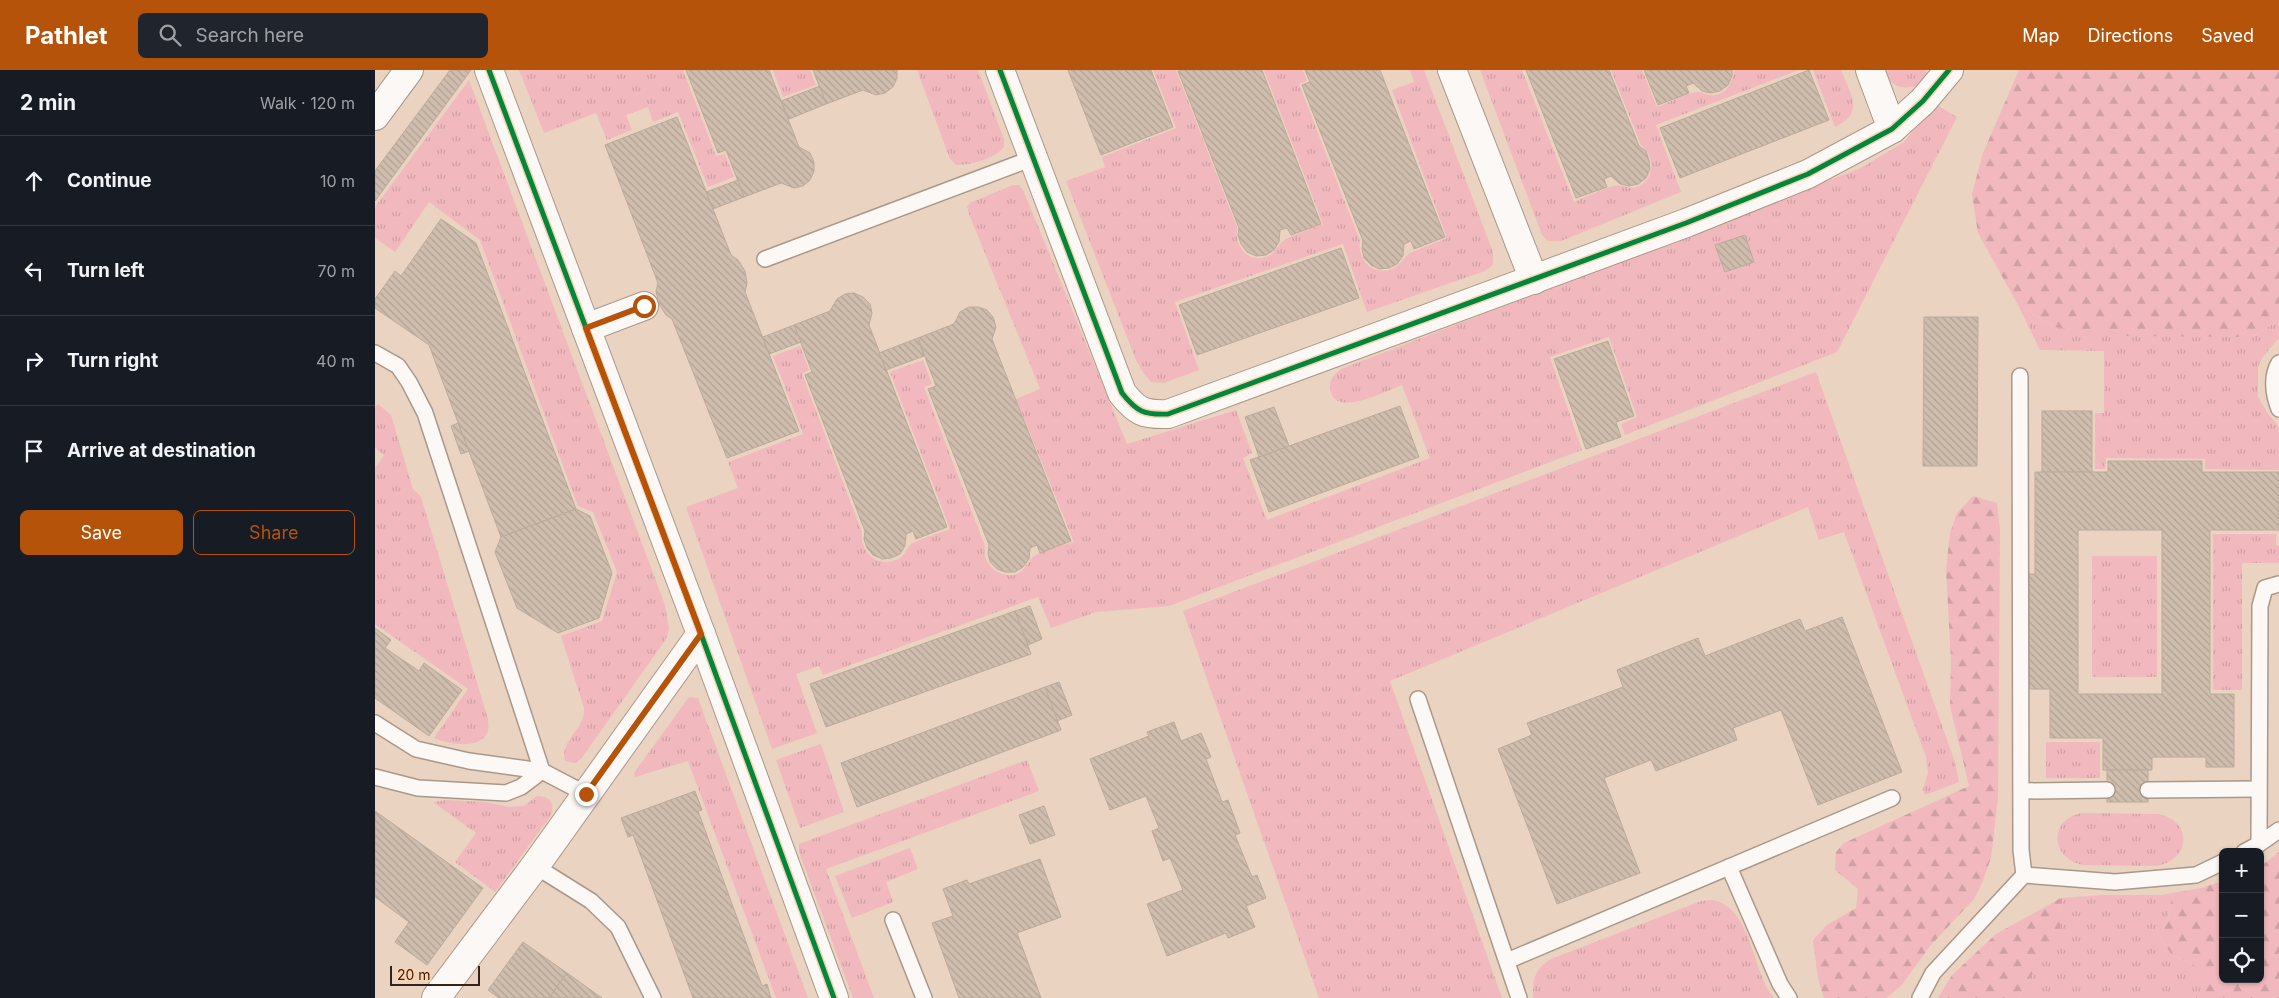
<!DOCTYPE html>
<meta charset="utf-8">
<style>
body{margin:0;font-family:Inter,sans-serif;background:#20242c;color:#f1f3f6}
.controls{position:absolute;right:15px;bottom:15px;display:grid;overflow:hidden;border-radius:8px;box-shadow:0 1px 4px #0004}
.controls button{width:45px;height:45px;display:grid;place-items:center;padding:0;border:0;border-bottom:1px solid #363941;background:#171b24;color:#f1f3f6;font:25px sans-serif}
.scale{position:absolute;left:15px;bottom:12px;width:90px;box-sizing:border-box;padding-left:5px;border:2px solid #332316;border-top:0;font-size:14px;line-height:18px;white-space:nowrap;color:#332316;-webkit-text-stroke:4px #fcd1ae;paint-order:stroke}
.stop{position:absolute;width:15px;height:15px;margin:-11px;border:4px solid #b45309;border-radius:50%;background:#fff}
.stop.end{background:#b45309;border-color:#fff;box-shadow:0 1px 5px #0008}
.list{margin:0;padding:0;list-style:none}
h2{display:flex;justify-content:space-between;align-items:center;height:65px;margin:0;padding:0 20px;font-size:21px}
h2 small{font-size:16px;font-weight:400;color:#9ea1a6}
.list li{display:grid;grid-template-columns:32px 1fr auto;gap:15px;align-items:center;box-sizing:border-box;height:90px;padding:0 20px;border-top:1px solid #363941}
.list b{display:block;font-size:19px;white-space:nowrap}
.list em{font-size:16px;font-style:normal;color:#9ea1a6}
.actions{display:flex;gap:10px;padding:15px 20px}
.actions a{flex:1;padding:11px 0;border:1px solid #b45309;border-radius:8px;text-align:center;font-size:18px;color:#b45309}
.actions .main{background:#b45309;color:#fff}
.icon{flex:none;width:28px;height:28px;fill:none;stroke:currentColor;stroke-width:2;stroke-linecap:round;stroke-linejoin:round}
.map{position:relative;flex:none;width:1904px;height:928px;overflow:hidden}
header{display:flex;align-items:center;gap:30px;box-sizing:border-box;height:70px;padding:0 25px;background:#b45309;color:#fff}
header strong{font-size:24px}
nav{display:flex;gap:28px;margin-inline-start:auto;font-size:18px}
.search{width:350px;height:45px;background:#20242c;display:flex;align-items:center;gap:12px;box-sizing:border-box;padding:0 18px;border-radius:8px;color:#9ea1a6;font-size:19px}
main{display:flex}
aside{flex:1;background:#171b24}
.map>svg:first-child{display:block}
</style>
<header>
<strong>Pathlet</strong>
<div class="search"><svg class="icon" aria-label="search" viewBox="0 0 24 24"><circle cx="10" cy="10" r="6"/><path d="M15 15l6 6"/></svg>Search here</div>
<nav><a>Map</a><a>Directions</a><a>Saved</a></nav>
</header>
<main>
<aside>
<h2>2 min<small>Walk · 120 m</small></h2>
<ul class="list">
<li><svg class="icon" aria-label="ahead" viewBox="0 0 24 24"><path d="M12 20V5M6 11l6-6 6 6"/></svg><div><b>Continue</b></div><em>10 m</em></li>
<li><svg class="icon" aria-label="left" viewBox="0 0 24 24"><path d="M17 20v-9H6M10 6l-5 5 5 5"/></svg><div><b>Turn left</b></div><em>70 m</em></li>
<li><svg class="icon" aria-label="right" viewBox="0 0 24 24"><path d="M7 20v-9h11M14 6l5 5-5 5"/></svg><div><b>Turn right</b></div><em>40 m</em></li>
<li><svg class="icon" aria-label="arrive" viewBox="0 0 24 24"><path d="M6 21V4h12l-3 4 3 4H6"/></svg><div><b>Arrive at destination</b></div></li>
</ul>
<div class="actions"><a class="main">Save</a><a>Share</a></div>
</aside>
<div class="map">
<svg width="1904" height="928" viewBox="0 0 1904 928">
<defs>
<pattern id="grass-tufts" width="24" height="20" patternUnits="userSpaceOnUse" patternTransform="scale(1.25)"><rect width="24" height="20" fill="#f1b9be"/><path d="M3 7l-1-3M5 7V3M7 7l1-3M15 17l-1-3M17 17v-4M19 17l1-3" fill="none" stroke="#cf9fa3"/></pattern>
<pattern id="forest-firs" width="22" height="20" patternUnits="userSpaceOnUse" patternTransform="scale(1.25)"><rect width="22" height="20" fill="#f1b9be"/><path d="M5 1l3.5 6h-7zM16 11l3.5 6h-7z" fill="#cf9fa3"/></pattern>
<pattern id="building-back-hatch" width="6" height="6" patternUnits="userSpaceOnUse" patternTransform="scale(1.25)"><rect width="6" height="6" fill="#cfbdae"/><path d="M-1 5l2 2M0 0l6 6M5-1l2 2" fill="none" stroke="#b2a295"/></pattern>
</defs>
<rect width="100%" height="100%" fill="#ead3c0"/>
<g fill="url(#grass-tufts)">
<polygon points="144,0 308,0 341,86 350,84 359,107 333,117 303,42 278,52 273,37 251,45 257,60 232,70 221,43 169,63"/>
<polygon points="398,0 435,0 441,15 408,27"/>
<path d="M542,0H603L629,69V77C619,89 596,95 581,95L575,89Z"/>
<path d="M778,0H801L862,157C859,174 871,193 891,187C901,184 903,173 911,169C923,163 936,159 948,154L889,0H928L932,11L924,14L985,171C982,189 998,207 1017,199C1026,195 1028,188 1035,183L1072,168L1017,20L1039,12L1035,0H1049L1118,182V195L1110,201L992,242L968,174L800,232L824,300L789,313L776,312L769,304L761,290L691,111L730,97L727,87L801,58Z"/>
<path d="M1105,0H1147L1199,132C1212,127 1226,119 1239,116C1247,114 1254,120 1262,117C1281,109 1280,86 1266,75L1236,0H1267L1282,37C1292,34 1314,21 1323,22C1327,22 1331,25 1335,25C1350,27 1358,13 1359,0H1424L1281,55L1306,122L1186,171H1173L1167,165Z"/>
<path d="M1438,0H1466C1476,25 1490,43 1460,57Z"/>
<path d="M1509,0H1548L1553,3L1541,16C1526,20 1515,16 1509,0Z"/>
<path d="M94,10L290,535L294,559L291,569L206,689L200,693L190,691C184,671 211,658 209,638L186,566L227,551L242,502L218,442L203,436L105,170L54,132L20,182L0,168V137Z"/>
<path d="M1560,34L1582,47L1462,282L1250,365L1246,354L1262,347L1234,267L1175,287L1207,380L794,536L721,542L676,558L663,527L448,605L444,596L421,604L442,663L397,679L311,437L363,418L353,392L428,364L398,286L425,276L434,300L427,304L487,462C484,483 505,500 525,488C531,484 531,477 538,473C549,467 563,464 575,459L515,302L548,290L557,314L549,317L610,476C606,493 624,510 642,504C650,500 652,493 658,487C666,481 689,475 699,472L641,329L665,319L594,144L592,136L597,132L638,115H644L649,122L752,374L861,340L877,383L868,388L892,450L1055,388L1027,315C1011,321 959,349 955,319C954,309 959,305 966,299L1486,98L1529,72Z"/>
<polygon points="1643,235 1680,257 1877,267 1904,250 1904,268 1887,288 1883,297 1883,327 1892,342 1904,357 1904,400 1830,399 1830,389 1731,388 1730,399 1720,399 1720,343 1729,343 1729,281 1665,280"/>
<polygon points="1441,302 1580,692 1584,712 1550,725 1548,719 1553,703 1551,687 1469,462 1444,470 1433,437 1015,611 1127,928 944,928 808,541"/>
<path d="M3,334L16,345L38,419L46,427L113,649C113,653 114,658 113,661C106,681 72,674 59,668L93,619L0,554V398L9,385L0,378V338Z"/>
<polygon points="1838,464 1901,464 1901,475 1904,476 1904,493 1867,493 1867,620 1838,620"/>
<rect x="1717" y="486" width="65" height="121"/>
<polygon points="314,627 323,628 433,928 401,928 313,691 260,707 259,703"/>
<rect x="1671" y="672" width="54" height="36"/>
<polygon points="446,674 469,742 425,758 401,690"/>
<polygon points="652,690 664,721 451,799 499,928 478,928 424,782 424,774"/>
<path d="M162,726C175,726 180,733 176,745L120,822L80,792L101,763L58,732L71,730L110,732L134,737L149,736Z"/>
<path d="M1708,743L1783,744C1818,751 1816,789 1782,796L1708,795C1674,788 1674,748 1708,743Z"/>
<polygon points="535,778 543,799 511,812 518,832 477,848 460,806"/>
<polygon points="1798,823 1793,846 1785,868 1797,885 1826,898 1836,912 1820,928 1643,928 1684,860 1686,828 1729,825 1786,825"/>
<path d="M1338,830C1378,839 1376,901 1399,928H1158C1158,908 1159,900 1176,889L1326,831Z"/>
</g>
<g fill="url(#forest-firs)">
<polygon points="1644,0 1904,0 1904,250 1877,267 1743,266 1680,257 1643,235 1603,163 1597,124 1608,83"/>
<polygon points="1598,426 1622,433 1625,461 1623,728 1616,788 1607,813 1599,829 1555,876 1526,916 1511,928 1449,928 1443,908 1438,870 1452,855 1481,838 1483,819 1460,800 1461,782 1469,773 1594,716 1575,636 1576,591 1571,500 1575,463 1582,443"/>
<polygon points="1904,782 1904,928 1820,928 1835,912 1826,898 1797,885 1785,868 1793,846 1798,823 1826,818 1848,811 1848,909 1885,909 1885,797"/>
<polygon points="1686,828 1685,860 1643,928 1563,928 1577,905 1621,864"/>
</g>
<g fill="url(#building-back-hatch)" stroke="#bcaa9c" fill-rule="evenodd">
<polygon points="75,0 96,0 0,131 0,101"/>
<polygon points="311,0 394,0 424,77 435,83 439,92 439,101 435,110 428,116 419,118 406,113 369,127 351,80 343,83"/>
<polygon points="438,0 522,0 522,8 518,17 510,23 501,25 488,20 451,34"/>
<polygon points="693,0 776,0 798,57 726,85"/>
<polygon points="807,0 887,0 946,154 916,165 912,158 905,160 904,172 899,180 891,185 881,186 872,182 866,174 863,165 864,158 803,1"/>
<polygon points="930,0 1005,0 1070,167 1039,179 1036,171 1029,174 1028,186 1022,194 1014,198 1004,199 996,195 989,188 987,179 988,171 927,15 935,12"/>
<polygon points="1151,0 1234,0 1264,76 1271,81 1274,90 1275,99 1271,108 1263,114 1254,116 1245,114 1236,106 1229,109 1232,117 1201,128"/>
<polygon points="1269,0 1357,0 1357,6 1353,15 1345,21 1336,23 1327,21 1318,13 1311,16 1314,23 1283,35"/>
<polygon points="1434,0 1454,50 1305,108 1285,58"/>
<polygon points="445,16 451,34 414,49 406,31"/>
<polygon points="302,47 356,185 363,190 370,201 372,213 370,222 424,361 352,388 297,249 291,245 284,234 281,221 283,213 230,75"/>
<polygon points="363,110 369,127 338,139 331,122"/>
<polygon points="66,149 101,173 201,439 126,467 54,275 0,238 0,229 20,201 26,206"/>
<polygon points="1370,165 1379,192 1350,202 1340,175"/>
<polygon points="966,178 984,228 822,285 804,235"/>
<polygon points="479,223 488,227 495,234 497,243 494,255 572,457 541,469 538,461 531,464 530,476 525,484 516,488 507,489 498,485 492,478 489,469 490,461 430,305 437,302 419,255 455,241 462,229 470,224"/>
<polygon points="594,237 603,237 612,240 618,247 621,257 617,269 696,471 665,483 662,475 655,478 654,489 648,497 640,502 630,502 622,499 615,492 613,483 614,475 553,319 561,316 543,268 579,254 585,242"/>
<polygon points="1549,247 1603,247 1602,396 1548,396"/>
<polygon points="419,255 426,272 394,284 388,267"/>
<polygon points="543,268 549,286 511,300 504,283"/>
<polygon points="1233,271 1259,346 1241,352 1246,367 1211,379 1179,289"/>
<polygon points="1025,336 1044,387 894,442 875,390"/>
<polygon points="899,337 914,376 884,387 870,347"/>
<rect x="1667" y="341" width="50" height="61"/>
<polygon points="83,353 94,381 86,384 76,356"/>
<path d="M1733,391H1827V402H1904V460H1835V624H1859V697H1831V687H1777V700H1728V668H1675V619H1654V504H1660V402H1733ZM1703,460H1787V624H1703Z"/>
<polygon points="201,439 215,446 237,503 224,548 183,563 142,538 120,482 126,467"/>
<polygon points="655,536 667,569 653,575 640,541"/>
<polygon points="640,541 656,584 451,657 435,614"/>
<polygon points="1467,547 1527,702 1443,735 1406,640 1358,658 1362,670 1281,701 1276,690 1229,708 1265,803 1182,834 1123,679 1157,665 1152,653 1248,617 1242,600 1323,568 1330,586 1425,549 1430,561"/>
<polygon points="0,558 16,570 10,578 44,601 49,593 87,620 54,666 0,628"/>
<polygon points="684,612 697,645 682,651 670,617"/>
<polygon points="670,617 686,660 482,737 466,693"/>
<polygon points="799,652 806,671 826,663 836,687 831,689 847,732 853,730 865,763 860,765 877,807 882,805 891,828 871,836 880,857 853,868 851,863 792,886 772,834 808,820 795,788 788,791 777,761 784,758 771,726 735,740 715,689 774,666 772,662"/>
<rect x="1732" y="700" width="41" height="32"/>
<polygon points="320,721 327,740 323,741 387,916 392,914 396,928 318,928 258,765 253,767 246,748"/>
<polygon points="669,736 680,765 655,774 644,745"/>
<polygon points="0,741 108,818 52,895 20,872 34,852 0,827"/>
<polygon points="665,789 686,847 642,863 666,928 584,928 557,853 578,846 568,819 592,810 594,814"/>
<polygon points="148,872 192,903 174,928 124,928 113,920"/>
<polygon points="192,903 227,928 174,928"/>
</g>
<g fill="none" stroke-linecap="round" stroke-linejoin="round">
<defs>
<g id="lane">
<polyline points="390,189 658,88"/>
<polyline points="0,283 23,296 34,312 50,343 167,701 146,717 131,723 43,718 0,707"/>
<path d="M1904,293C1896,306 1898,324 1904,339"/>
<polyline points="1043,629 1144,928"/>
<polyline points="0,653 41,679 94,691 167,701 211,724"/>
<polyline points="1773,720 1883,719"/>
<polyline points="1647,721 1732,720"/>
<polyline points="1884,774 1885,536 1890,518 1904,514"/>
<polyline points="1869,782 1884,774 1904,760"/>
<polyline points="160,796 216,831 243,857 278,928"/>
<polyline points="1354,797 1405,914 1414,928"/>
<polyline points="1649,805 1740,812 1821,805 1848,792"/>
<polyline points="518,850 549,928"/>
<polyline points="1132,891 1517,728"/>
<polyline points="1545,928 1558,903 1649,805 1646,780 1645,306"/>
</g>
<g id="street">
<polyline points="114,0 326,564 459,928"/>
<path d="M625,0L747,323C762,342 769,345 793,344L1311,153L1433,104L1517,59L1548,31L1574,0"/>
<polyline points="1077,0 1159,210"/>
<polyline points="1495,0 1517,59"/>
<polyline points="0,46 34,0"/>
<polyline points="211,258 269,236"/>
<polyline points="61,928 160,796 326,564"/>
</g>
</defs>
<use href="#lane" stroke="#aa988a" stroke-width="18"/>
<use href="#street" stroke="#aa988a" stroke-width="30"/>
<use href="#lane" stroke="#fcf8f6" stroke-width="15"/>
<use href="#street" stroke="#fcf8f6" stroke-width="28"/>
<defs>
<g id="cycleway">
<polyline points="114,0 326,564 459,928"/>
<path d="M625,0L747,323C762,342 769,345 793,344L1311,153L1433,104L1517,59L1548,31L1574,0"/>
</g>
</defs>
<use href="#cycleway" stroke="#fcd1ae" stroke-width="8"/>
<use href="#cycleway" stroke="#00873e" stroke-width="5"/>
</g>
<g fill="none" stroke-linecap="round" stroke-linejoin="round">
<polyline stroke="#b45309" stroke-width="6" points="211,724 326,564 211,258 269,236"/>
</g>
</svg>
<div class="controls">
<button>+</button>
<button>−</button>
<button><svg class="icon" aria-label="locate" viewBox="0 0 24 24"><circle cx="12" cy="12" r="6"/><path d="M12 2v4M12 18v4M2 12h4M18 12h4"/></svg></button>
</div>
<div class="scale">20 m</div>
<div class="stop" style="left:269px;top:236px"></div>
<div class="stop end" style="left:211px;top:724px"></div>
</div>
</main>
